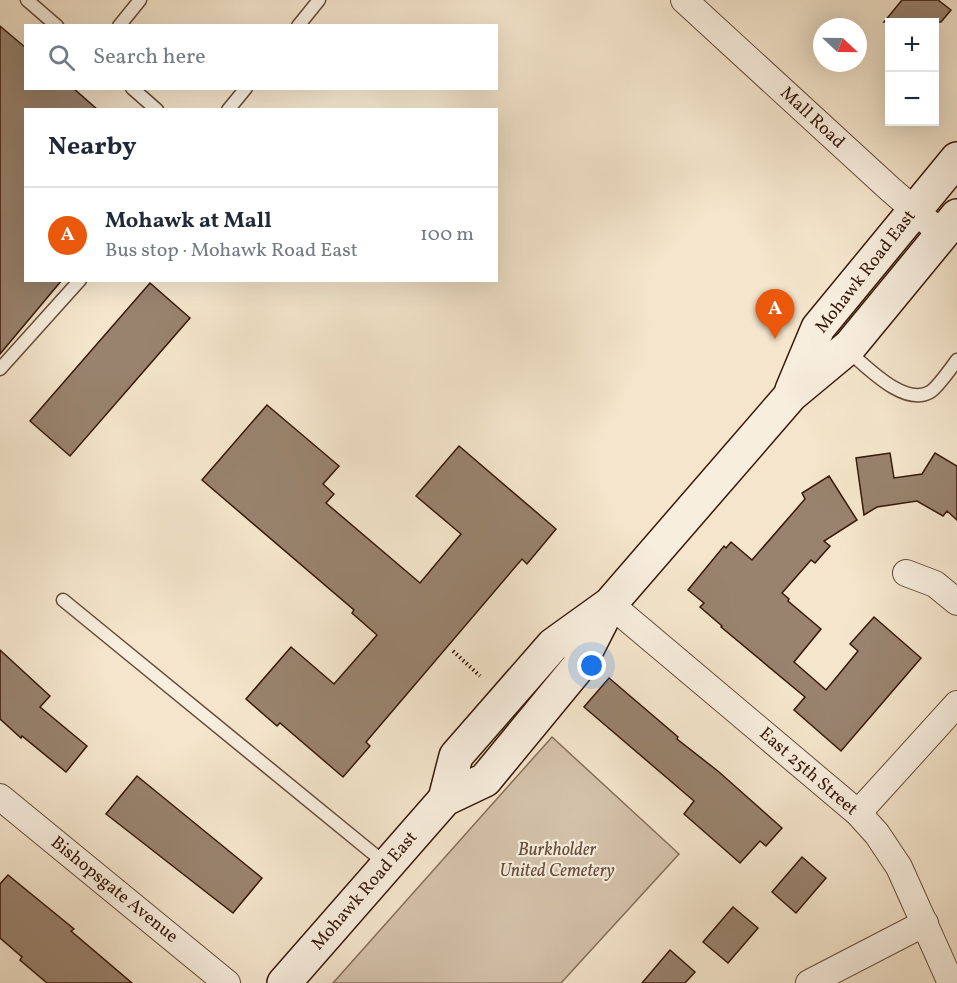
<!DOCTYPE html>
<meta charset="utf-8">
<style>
body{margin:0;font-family:Vollkorn,serif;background:#f6f6f7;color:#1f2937}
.controls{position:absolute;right:18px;top:18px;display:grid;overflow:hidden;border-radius:0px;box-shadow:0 6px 24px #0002}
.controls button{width:54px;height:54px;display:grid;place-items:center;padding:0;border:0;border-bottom:2px solid #e0e1e3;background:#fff;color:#1f2937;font:30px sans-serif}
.compass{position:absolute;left:813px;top:18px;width:54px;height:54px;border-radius:50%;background:#fff;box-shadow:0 6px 24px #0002;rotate:112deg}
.you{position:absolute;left:592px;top:666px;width:21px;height:21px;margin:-15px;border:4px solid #fff;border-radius:50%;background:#1a73e8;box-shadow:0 0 0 9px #1a73e833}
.badge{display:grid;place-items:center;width:39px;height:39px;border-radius:50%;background:#ea580c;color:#fff;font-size:20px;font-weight:700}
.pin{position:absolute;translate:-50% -50px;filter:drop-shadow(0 2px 3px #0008)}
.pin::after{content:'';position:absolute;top:32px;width:21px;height:18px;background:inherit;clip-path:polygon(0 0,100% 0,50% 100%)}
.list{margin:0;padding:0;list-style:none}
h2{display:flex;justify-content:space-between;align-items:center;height:78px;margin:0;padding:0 24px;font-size:26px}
h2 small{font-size:20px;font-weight:400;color:#747a83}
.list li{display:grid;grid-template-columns:39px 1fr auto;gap:18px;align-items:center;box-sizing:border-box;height:96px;padding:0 24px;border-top:2px solid #e0e1e3}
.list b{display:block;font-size:22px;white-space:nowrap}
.list p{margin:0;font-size:20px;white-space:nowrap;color:#747a83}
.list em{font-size:20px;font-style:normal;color:#747a83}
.icon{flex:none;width:33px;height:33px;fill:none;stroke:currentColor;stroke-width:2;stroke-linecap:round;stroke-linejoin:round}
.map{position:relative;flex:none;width:957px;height:983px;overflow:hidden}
.search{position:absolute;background:#fff;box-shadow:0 6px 24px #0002;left:24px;top:24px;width:474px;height:66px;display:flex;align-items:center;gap:15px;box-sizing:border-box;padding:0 21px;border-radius:0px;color:#747a83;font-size:22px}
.panel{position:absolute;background:#fff;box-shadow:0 6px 24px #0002;left:24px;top:108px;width:474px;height:174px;border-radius:0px}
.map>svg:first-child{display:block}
</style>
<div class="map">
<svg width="957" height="983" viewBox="0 0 957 983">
<rect width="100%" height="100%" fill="#f4e5cc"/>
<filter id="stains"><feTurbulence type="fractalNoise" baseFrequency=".00333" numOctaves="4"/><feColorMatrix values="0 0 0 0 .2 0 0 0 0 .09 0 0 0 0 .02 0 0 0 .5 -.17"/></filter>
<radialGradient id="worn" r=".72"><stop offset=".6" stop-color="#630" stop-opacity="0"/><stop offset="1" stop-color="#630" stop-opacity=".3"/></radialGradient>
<polygon fill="#d4c2ab" stroke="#866e5a" stroke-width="1.5" points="552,737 679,854 561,983 333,983"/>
<g fill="#99836e" stroke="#371909" stroke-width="1.5">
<polygon points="902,0 938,0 951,10 941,22 884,22"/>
<polygon points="0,26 26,48 26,88 73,88 98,110 26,110 26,280 62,280 0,354"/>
<polygon points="150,283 190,318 70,456 30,421"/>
<polygon points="267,405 339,466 323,484 334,494 326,503 420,583 461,534 416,496 459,446 556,529 527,564 522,559 366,742 370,746 343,777 280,723 277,726 246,699 291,647 334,684 377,635 352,613 354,610 202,480"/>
<polygon points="890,453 894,478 922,474 935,453 957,466 957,520 947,511 943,516 917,501 877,507 864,515 856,458"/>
<polygon points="829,476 857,520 824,541 830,546 815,563 811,560 782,593 789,599 788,601 821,629 794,662 826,690 858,651 850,644 874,617 921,658 841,751 794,710 805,697 721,627 722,626 700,607 704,603 688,590 724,546 726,548 731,542 752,560 805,499 802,493"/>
<polygon points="0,650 50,696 40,707 87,746 66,772 22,736 21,738 0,719"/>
<polygon points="609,678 678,737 677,739 719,772 782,828 766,846 760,841 740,863 684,814 694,801 584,707"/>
<polygon points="137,776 262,878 233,913 106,814"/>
<polygon points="802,857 826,878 796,913 772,892"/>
<polygon points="8,875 74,929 71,931 132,983 47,983 20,960 22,957 0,938 0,884"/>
<polygon points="733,907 758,928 728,963 703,942"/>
<polygon points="670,950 695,972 685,983 642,983"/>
</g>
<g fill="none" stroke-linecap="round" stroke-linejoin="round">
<defs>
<g id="service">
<polyline points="27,0 57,26"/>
<polyline points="119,26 140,0"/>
<polyline points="298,26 319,0"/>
<polyline points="132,88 157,110"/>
<polyline points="228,110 246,88"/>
<path d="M847,350C866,366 904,407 930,392C938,387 951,368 957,360"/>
<polyline points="0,369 80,280"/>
<polyline points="63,600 386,864"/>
</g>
<g id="minor">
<polyline points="684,0 890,189 942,234"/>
<polyline points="906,573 935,584 957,602"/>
<polyline points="610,604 858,813 877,834 899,867 951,983"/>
<polyline points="0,797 227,983"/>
<polyline points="858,813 957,704"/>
<polyline points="809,983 925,923"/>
</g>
<g id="secondary">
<polyline points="792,390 818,328 957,159"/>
<polyline points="445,799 456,756 553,645 610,604 791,395 850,346 957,216"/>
<polyline points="284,983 445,799 485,780 578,667 607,610"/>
</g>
</defs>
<use href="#service" stroke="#664c3a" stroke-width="15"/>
<use href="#minor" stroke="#664c3a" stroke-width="28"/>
<use href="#secondary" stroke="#371909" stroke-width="36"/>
<polyline stroke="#371909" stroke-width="4" stroke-dasharray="1.5 3" stroke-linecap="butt" points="453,651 480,676"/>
<use href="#service" stroke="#f8eede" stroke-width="12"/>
<use href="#minor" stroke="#f8eede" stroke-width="26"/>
<use href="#secondary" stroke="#f8eede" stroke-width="33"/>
</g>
<g text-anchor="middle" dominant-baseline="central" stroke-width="4.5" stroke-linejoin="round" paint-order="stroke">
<g font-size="18" fill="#371909" stroke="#f8eede">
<text transform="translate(812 118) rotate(43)">Mall Road</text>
<text transform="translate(866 272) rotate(-52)">Mohawk Road East</text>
<text transform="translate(808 772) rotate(41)">East 25th Street</text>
<text transform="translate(114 890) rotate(39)">Bishopsgate Avenue</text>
<text transform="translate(365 891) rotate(-49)">Mohawk Road East</text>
</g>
<g font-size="18" font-style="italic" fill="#664c3a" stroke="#f8eede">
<text x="557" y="850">Burkholder<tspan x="557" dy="21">United Cemetery</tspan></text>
</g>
</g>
<rect width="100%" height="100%" filter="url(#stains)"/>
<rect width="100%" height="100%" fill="url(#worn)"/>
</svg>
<div class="controls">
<button>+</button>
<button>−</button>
</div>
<svg class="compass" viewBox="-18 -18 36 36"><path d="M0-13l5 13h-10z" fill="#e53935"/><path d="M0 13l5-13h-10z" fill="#747a83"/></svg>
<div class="you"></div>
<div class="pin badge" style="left:775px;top:339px">A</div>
<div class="search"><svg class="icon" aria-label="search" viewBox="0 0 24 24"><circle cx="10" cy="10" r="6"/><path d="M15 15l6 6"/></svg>Search here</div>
<section class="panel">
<h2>Nearby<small></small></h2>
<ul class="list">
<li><span class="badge">A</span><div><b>Mohawk at Mall</b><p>Bus stop · Mohawk Road East</p></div><em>100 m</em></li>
</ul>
</section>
</div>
